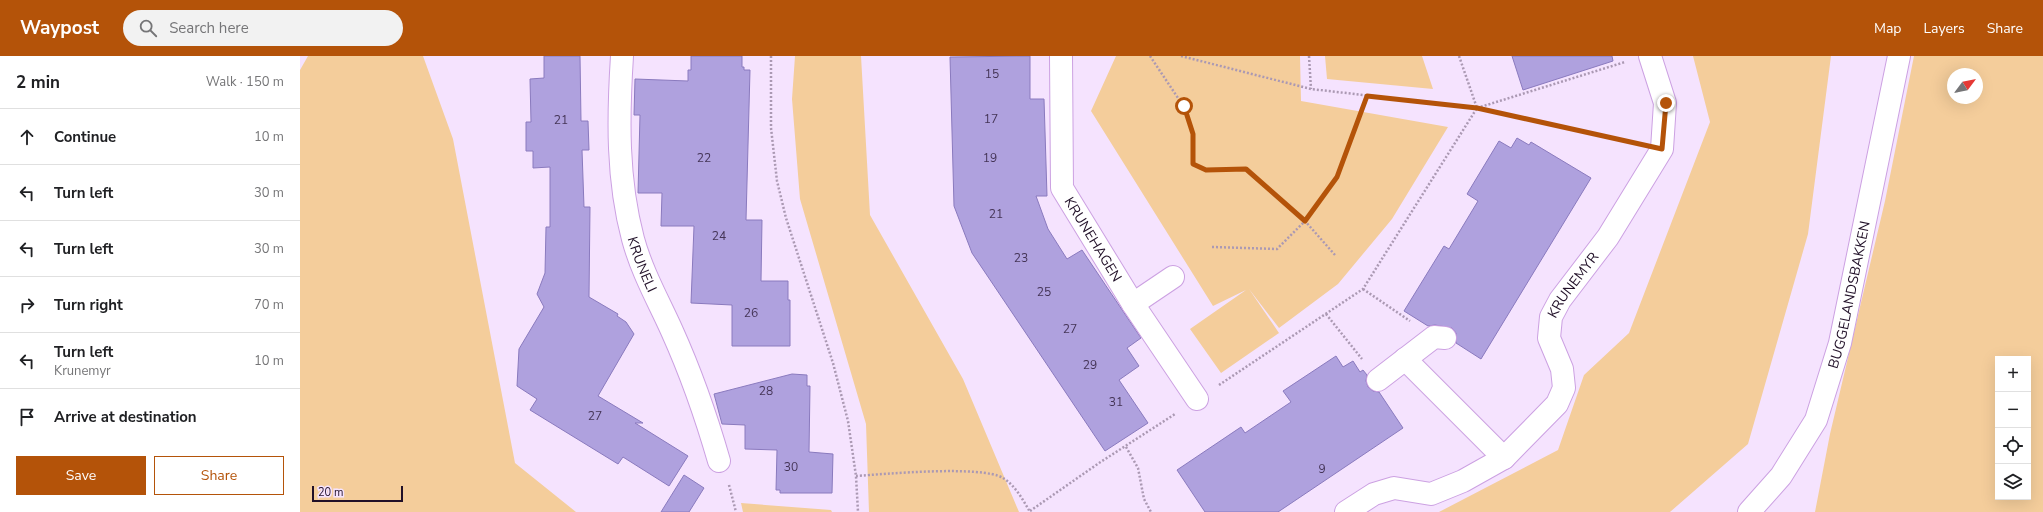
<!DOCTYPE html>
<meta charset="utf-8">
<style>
body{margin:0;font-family:"Nunito Sans",sans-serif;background:#f2f2f2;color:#202124}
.controls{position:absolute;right:12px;bottom:12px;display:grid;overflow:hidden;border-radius:0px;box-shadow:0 4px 16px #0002}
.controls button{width:36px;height:36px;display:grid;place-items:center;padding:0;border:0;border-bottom:1px solid #e0e0e0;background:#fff;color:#202124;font:20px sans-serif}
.compass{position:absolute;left:1647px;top:12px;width:36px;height:36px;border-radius:50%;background:#fff;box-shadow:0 4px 16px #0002;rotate:58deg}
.scale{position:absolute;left:12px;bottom:10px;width:91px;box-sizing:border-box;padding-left:4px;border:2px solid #211028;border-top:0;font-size:11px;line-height:14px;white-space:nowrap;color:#211028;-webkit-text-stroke:3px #f5e3fe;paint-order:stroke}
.stop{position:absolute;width:12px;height:12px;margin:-9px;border:3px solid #b45309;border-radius:50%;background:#fff}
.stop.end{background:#b45309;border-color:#fff;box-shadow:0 1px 4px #0008}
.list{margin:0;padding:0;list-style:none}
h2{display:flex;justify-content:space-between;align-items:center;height:52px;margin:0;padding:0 16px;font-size:17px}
h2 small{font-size:13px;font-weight:400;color:#757577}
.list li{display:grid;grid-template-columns:26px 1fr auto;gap:12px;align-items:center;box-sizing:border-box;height:56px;padding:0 16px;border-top:1px solid #e0e0e0}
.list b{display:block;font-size:15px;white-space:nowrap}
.list p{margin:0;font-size:13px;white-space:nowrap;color:#757577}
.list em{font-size:13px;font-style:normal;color:#757577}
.actions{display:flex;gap:8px;padding:12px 16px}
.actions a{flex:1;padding:9px 0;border:1px solid #b45309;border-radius:0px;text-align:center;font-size:14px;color:#b45309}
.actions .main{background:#b45309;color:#fff}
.icon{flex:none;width:22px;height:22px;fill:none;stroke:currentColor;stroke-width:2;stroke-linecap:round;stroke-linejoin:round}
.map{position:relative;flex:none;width:1743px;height:456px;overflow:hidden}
header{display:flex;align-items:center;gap:24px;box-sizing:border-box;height:56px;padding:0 20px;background:#b45309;color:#fff}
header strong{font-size:19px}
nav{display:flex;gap:22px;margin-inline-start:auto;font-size:14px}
.search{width:280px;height:36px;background:#f2f2f2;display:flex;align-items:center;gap:10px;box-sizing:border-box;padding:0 14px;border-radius:22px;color:#757577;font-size:15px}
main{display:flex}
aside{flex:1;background:#fff}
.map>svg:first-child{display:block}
</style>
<header>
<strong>Waypost</strong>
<div class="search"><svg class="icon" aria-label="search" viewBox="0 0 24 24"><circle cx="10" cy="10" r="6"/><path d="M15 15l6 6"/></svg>Search here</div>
<nav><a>Map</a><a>Layers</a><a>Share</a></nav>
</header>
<main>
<aside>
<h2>2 min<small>Walk · 150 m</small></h2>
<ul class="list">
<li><svg class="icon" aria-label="ahead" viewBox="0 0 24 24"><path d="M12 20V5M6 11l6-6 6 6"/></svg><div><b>Continue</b></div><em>10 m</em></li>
<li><svg class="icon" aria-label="left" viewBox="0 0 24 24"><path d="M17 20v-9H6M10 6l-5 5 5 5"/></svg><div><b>Turn left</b></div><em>30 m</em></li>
<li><svg class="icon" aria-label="left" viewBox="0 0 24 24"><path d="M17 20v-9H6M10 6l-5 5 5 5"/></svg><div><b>Turn left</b></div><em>30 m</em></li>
<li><svg class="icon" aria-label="right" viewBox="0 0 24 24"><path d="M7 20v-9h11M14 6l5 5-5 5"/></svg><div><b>Turn right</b></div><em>70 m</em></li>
<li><svg class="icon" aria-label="left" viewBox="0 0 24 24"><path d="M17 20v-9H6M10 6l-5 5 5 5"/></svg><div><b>Turn left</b><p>Krunemyr</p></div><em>10 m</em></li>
<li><svg class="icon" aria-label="arrive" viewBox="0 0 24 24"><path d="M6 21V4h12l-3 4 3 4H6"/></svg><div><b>Arrive at destination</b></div></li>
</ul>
<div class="actions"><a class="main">Save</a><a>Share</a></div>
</aside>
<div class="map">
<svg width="1743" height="456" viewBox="0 0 1743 456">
<rect width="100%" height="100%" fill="#f5e3fe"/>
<g fill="#f4cd9b" fill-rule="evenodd">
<polygon points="8,0 123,0 153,83 215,407 276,456 0,456 0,14"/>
<polygon points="495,0 561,0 570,159 663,323 719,456 569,456 566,368 500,143 492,43"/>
<polygon points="816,0 1000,0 1001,45 1148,71 1092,163 1038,228 979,272 949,233 979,277 921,317 890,273 946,234 913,250 791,55"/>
<polygon points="1025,0 1122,0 1133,33 1027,23"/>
<polygon points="1393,0 1531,0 1508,178 1448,388 1370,456 1139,456 1258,394 1284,319 1329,277 1410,66"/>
<path d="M1614,0H1743V456H1515L1530,378L1585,145ZM1653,18H1677V42H1653ZM1698,303H1728V441H1698Z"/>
<polygon points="441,447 531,454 532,456 443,456"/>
</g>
<g fill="#afa1de" stroke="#8a7abe">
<polygon points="244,0 280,0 281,65 288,65 289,94 282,94 284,151 290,151 289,241 318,258 317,260 326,266 334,278 298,340 343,367 335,367 388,400 369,430 323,401 318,408 230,354 237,343 217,330 219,293 244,251 237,238 245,217 246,171 250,171 250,111 233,112 233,95 226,95 226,66 231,66 230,23 244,22"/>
<polygon points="391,0 442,0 442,11 444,11 444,14 450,14 446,164 462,164 461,225 488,225 488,244 490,244 490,290 432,290 432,249 391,247 394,170 361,170 362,137 338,137 340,59 334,59 335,23 388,25 388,14 391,14"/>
<polygon points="730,0 730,43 744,43 747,140 736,140 748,173 767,203 782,194 841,282 827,292 839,310 819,324 848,367 805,395 672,197 654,150 650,1"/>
<polygon points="1212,0 1312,0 1313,5 1223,34"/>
<polygon points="1217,82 1229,89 1231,86 1291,122 1181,303 1156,287 1156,277 1152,272 1135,269 1128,270 1104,255 1144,190 1149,193 1178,145 1167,138 1199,85 1211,92"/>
<polygon points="1036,300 1043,311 1053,305 1060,316 1063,314 1067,319 1066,325 1068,331 1073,335 1079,336 1103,372 978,456 905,456 877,414 941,371 945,377 991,346 983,335"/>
<polygon points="492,318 507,319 507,330 510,330 509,396 533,398 532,437 480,437 480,434 476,434 477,394 445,393 445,369 422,368 414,338"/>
<polygon points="384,419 404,432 389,456 361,456"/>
</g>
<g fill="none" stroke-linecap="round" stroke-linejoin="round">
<defs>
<g id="minor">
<path id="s1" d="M322,0C318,62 317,123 333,183C342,216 358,244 372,275C391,317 406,360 419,405"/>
<path id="s2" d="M761,0L762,132L833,248L897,343"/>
<polyline points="833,248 873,221"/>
<polyline points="1105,303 1204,402"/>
<polyline points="1078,324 1134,281 1145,282"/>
<path id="s3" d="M1046,456L1074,438L1094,432L1131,438L1163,425L1204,402L1257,348L1264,332L1262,313L1249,282L1251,261L1260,244L1308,181L1362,93L1365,47L1350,0"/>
<path id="s4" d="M1449,456L1481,420L1516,364L1540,287L1599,0"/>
</g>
</defs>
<use href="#minor" stroke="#cca1e2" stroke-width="24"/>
<g stroke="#ab99b3" stroke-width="2.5" stroke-dasharray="2 2" stroke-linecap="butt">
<polyline points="471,0 471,72 477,125 486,162 533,307 548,365 556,420 558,456"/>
<polyline points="850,0 884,51 893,78 893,108 907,114 946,113 1005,165 1035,199"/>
<polyline points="881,0 1011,33 1177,52 1334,87"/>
<polyline points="1009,0 1011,33"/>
<polyline points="1177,52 1325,6"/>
<polyline points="912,191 977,193 1005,165 1037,121 1067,40"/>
<polyline points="1063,233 1110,265"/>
<polyline points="1026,258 1062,303"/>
<polyline points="919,329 1063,233 1177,52 1159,0"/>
<polyline points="826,391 838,412 844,443 851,456"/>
<path d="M556,420C585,418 682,409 703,422C715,429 723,444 730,456"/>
<polyline points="429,429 436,456"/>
<polyline points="730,455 799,407 875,358"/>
</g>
<use href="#minor" stroke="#fff" stroke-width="22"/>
</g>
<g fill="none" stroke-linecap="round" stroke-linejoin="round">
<polyline stroke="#b45309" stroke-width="5" points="884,50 893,78 893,108 906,114 946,113 1005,165 1037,121 1067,40 1177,52 1362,93 1366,47"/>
</g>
<g text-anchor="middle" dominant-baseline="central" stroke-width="4" stroke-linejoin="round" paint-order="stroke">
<g font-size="12" fill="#443456">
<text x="692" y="18">15</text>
<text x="691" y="63">17</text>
<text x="261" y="64">21</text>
<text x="404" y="102">22</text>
<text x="690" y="102">19</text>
<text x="696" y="158">21</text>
<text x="419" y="180">24</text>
<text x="721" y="202">23</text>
<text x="744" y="236">25</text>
<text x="451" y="257">26</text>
<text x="770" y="273">27</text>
<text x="790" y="309">29</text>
<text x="466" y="335">28</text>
<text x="816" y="346">31</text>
<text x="295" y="360">27</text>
<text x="491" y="411">30</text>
<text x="1022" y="413">9</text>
</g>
<g font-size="14" fill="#211028" stroke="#f5e3fe">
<text stroke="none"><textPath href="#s2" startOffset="192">KRUNEHAGEN</textPath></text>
<text stroke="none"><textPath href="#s1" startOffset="211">KRUNELI</textPath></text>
<text stroke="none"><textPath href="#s3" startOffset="379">KRUNEMYR</textPath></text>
<text stroke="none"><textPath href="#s4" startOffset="244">BUGGELANDSBAKKEN</textPath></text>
</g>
</g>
</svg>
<div class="controls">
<button>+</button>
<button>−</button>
<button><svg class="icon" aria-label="locate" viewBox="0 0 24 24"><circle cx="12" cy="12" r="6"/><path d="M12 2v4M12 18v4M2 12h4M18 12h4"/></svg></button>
<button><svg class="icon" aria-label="layers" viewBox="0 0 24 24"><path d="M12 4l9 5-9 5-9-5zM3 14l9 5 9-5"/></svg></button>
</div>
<svg class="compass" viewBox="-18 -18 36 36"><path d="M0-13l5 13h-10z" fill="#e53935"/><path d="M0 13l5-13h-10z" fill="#757577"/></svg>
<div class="scale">20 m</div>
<div class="stop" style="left:884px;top:50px"></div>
<div class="stop end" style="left:1366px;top:47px"></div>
</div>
</main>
